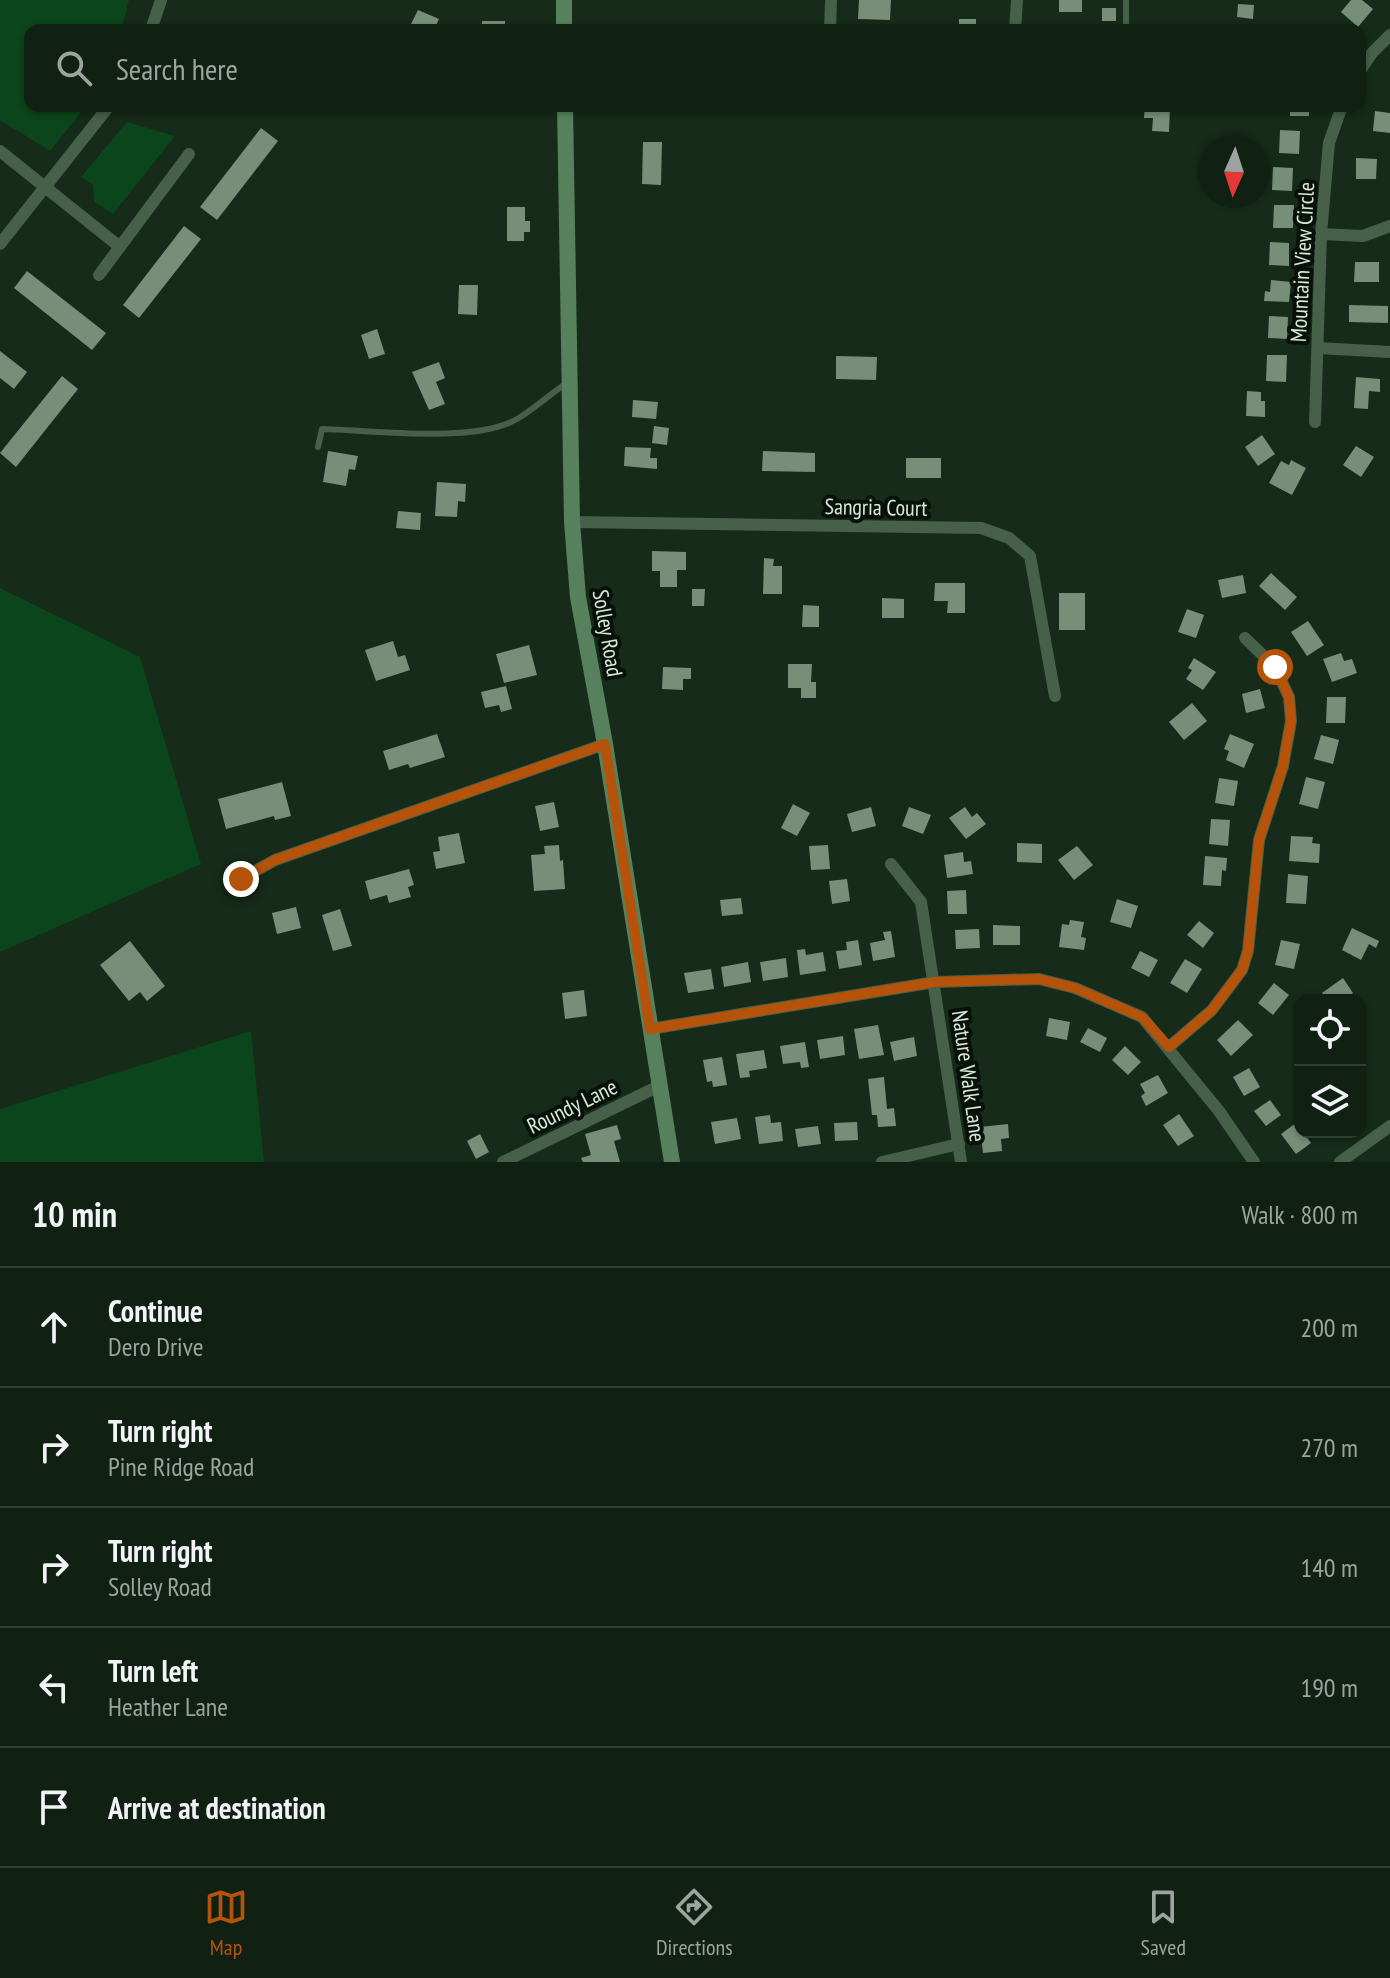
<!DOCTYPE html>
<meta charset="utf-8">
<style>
body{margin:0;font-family:"PT Sans Narrow",sans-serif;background:#19281c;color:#f1f3f6}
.controls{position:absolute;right:24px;bottom:24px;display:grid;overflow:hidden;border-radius:16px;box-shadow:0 2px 6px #0004}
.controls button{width:72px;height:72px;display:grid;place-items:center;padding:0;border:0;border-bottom:2px solid #303e33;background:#102013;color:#f1f3f6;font:40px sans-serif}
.compass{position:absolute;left:1198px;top:136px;width:72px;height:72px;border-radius:50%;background:#102013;box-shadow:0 2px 6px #0004;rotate:183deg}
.stop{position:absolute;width:24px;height:24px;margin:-18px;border:6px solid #b45309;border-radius:50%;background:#fff}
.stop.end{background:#b45309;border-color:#fff;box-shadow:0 2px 8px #0008}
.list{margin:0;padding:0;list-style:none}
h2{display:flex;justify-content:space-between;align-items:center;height:104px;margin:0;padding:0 32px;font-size:34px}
h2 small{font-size:26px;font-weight:400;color:#9ca3a0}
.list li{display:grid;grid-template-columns:52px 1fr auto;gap:24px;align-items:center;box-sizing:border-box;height:120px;padding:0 32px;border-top:2px solid #303e33}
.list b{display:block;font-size:30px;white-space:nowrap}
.list p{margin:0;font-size:26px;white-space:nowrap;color:#9ca3a0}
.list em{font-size:26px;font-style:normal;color:#9ca3a0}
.icon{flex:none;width:44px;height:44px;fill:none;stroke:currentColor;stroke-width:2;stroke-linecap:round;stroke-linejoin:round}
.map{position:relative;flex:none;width:1390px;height:1162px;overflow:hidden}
.search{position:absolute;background:#102013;box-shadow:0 2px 6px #0004;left:24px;right:24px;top:24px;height:88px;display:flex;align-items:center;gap:20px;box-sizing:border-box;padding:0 28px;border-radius:16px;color:#9ca3a0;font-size:30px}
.sheet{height:704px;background:#102013}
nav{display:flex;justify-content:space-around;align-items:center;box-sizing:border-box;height:112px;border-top:2px solid #303e33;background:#102013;font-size:22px;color:#9ca3a0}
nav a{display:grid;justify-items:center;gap:4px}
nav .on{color:#b45309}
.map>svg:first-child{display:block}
</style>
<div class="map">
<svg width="1390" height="1162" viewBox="0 0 1390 1162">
<rect width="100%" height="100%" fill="#162b19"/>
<g fill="#0b451b">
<polygon points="0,0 129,0 121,30 30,30 30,106 86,106 50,151 0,120"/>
<polygon points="127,122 175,136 113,214 94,202 93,185 81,177"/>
<polygon points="0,588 140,657 201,864 0,952"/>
<polygon points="251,1031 264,1162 0,1162 0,1109"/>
</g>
<g fill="#778f79">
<polygon points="859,0 891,0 890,20 858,19"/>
<rect x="1059" y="0" width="23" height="12"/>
<polygon points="1351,0 1362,0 1373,9 1358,27 1341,12"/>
<polygon points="1238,4 1254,5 1253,19 1237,17"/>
<rect x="1102" y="8" width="14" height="13"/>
<polygon points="418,10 439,19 434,30 408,30"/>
<rect x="959" y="19" width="17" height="11"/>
<rect x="482" y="21" width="23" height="9"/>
<polygon points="1145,106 1170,107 1169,132 1152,131 1153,118 1144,118"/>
<polygon points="1281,106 1309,106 1309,116 1290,116 1290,111 1281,110"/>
<polygon points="1375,111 1390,113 1390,133 1373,131"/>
<polygon points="261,128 278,141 217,220 200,207"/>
<polygon points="1280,130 1300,131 1299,154 1279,153"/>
<polygon points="643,142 662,142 661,185 642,184"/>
<polygon points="1356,158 1377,159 1376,179 1356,179"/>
<polygon points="1273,167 1293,168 1292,191 1272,190"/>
<polygon points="1274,205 1294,205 1293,228 1273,228"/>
<polygon points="507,207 525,207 525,221 530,221 530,232 524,232 524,241 507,241"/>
<polygon points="184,226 201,239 139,318 123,305"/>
<polygon points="1270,242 1289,243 1289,266 1269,265"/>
<polygon points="1355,262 1379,262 1379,282 1354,282"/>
<polygon points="27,271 106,333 92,350 14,288"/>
<polygon points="1271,280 1291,282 1289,302 1264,301 1265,291 1270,292"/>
<polygon points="459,285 478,285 477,315 458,314"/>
<polygon points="1349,305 1388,306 1388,323 1349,322"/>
<polygon points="1269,316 1288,317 1287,339 1268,338"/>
<polygon points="377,329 385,354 369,359 361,335"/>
<polygon points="0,351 27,372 14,389 0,378"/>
<polygon points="1267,355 1287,355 1286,382 1266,381"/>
<polygon points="836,356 877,357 876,380 836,379"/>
<polygon points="439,362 445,378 436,382 445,404 429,410 412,372"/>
<polygon points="62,376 78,389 16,467 0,453"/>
<polygon points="1356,377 1380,379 1380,392 1369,391 1368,409 1354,408"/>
<polygon points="1247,391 1261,392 1261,401 1265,401 1265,417 1246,416"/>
<polygon points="633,400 658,402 656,419 632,417"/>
<polygon points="654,426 669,428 667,445 652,443"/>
<polygon points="1262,435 1275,454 1258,466 1245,447"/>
<polygon points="1356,446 1374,457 1361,477 1343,465"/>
<polygon points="625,447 651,448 650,458 657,458 657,469 624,466"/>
<polygon points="328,451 358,456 355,470 349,469 346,486 323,482"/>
<polygon points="763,451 815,453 815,472 762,471"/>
<rect x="906" y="458" width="35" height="20"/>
<polygon points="1291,460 1306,468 1292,495 1269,483 1281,461 1289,465"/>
<polygon points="437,482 466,484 465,502 458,501 457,517 435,516"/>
<polygon points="398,511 421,513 420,530 396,528"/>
<polygon points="652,551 686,552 686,570 677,570 677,587 660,587 660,571 652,571"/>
<polygon points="764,558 774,559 773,566 782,566 782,594 763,594"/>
<polygon points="1271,573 1297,597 1285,610 1259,586"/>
<polygon points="1243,575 1246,593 1222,598 1218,580"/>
<polygon points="935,583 965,583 965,613 947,613 948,601 934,601"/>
<polygon points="692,589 705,589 704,606 692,606"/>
<rect x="1059" y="593" width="26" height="37"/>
<polygon points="882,598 904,599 904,618 882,618"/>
<polygon points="803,605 819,606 819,627 802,627"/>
<polygon points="1187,609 1204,615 1196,638 1178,632"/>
<polygon points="1308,621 1324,645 1307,656 1291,632"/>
<polygon points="393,641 398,657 405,655 410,670 376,681 365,650"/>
<polygon points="529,645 537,675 504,683 496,654"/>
<polygon points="1341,653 1344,661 1352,659 1357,673 1332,682 1323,659"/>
<polygon points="1194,658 1216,672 1203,690 1186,679 1192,670 1188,668"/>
<polygon points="788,664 812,664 811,682 816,682 816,698 801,698 801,688 788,688"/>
<polygon points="663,667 691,668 691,679 683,679 683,690 662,689"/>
<polygon points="506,686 512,709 501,712 499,705 485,708 481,692"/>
<polygon points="1260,689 1265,708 1246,713 1242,694"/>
<polygon points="1327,697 1346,697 1345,723 1326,723"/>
<polygon points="1192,703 1207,721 1184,740 1169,722"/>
<polygon points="437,734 445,757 410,768 408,764 389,770 383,751"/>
<polygon points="1230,734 1254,744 1244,768 1226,760 1229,751 1224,749"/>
<polygon points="1321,735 1339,740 1333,764 1314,759"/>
<polygon points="1306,777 1325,782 1318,809 1299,804"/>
<polygon points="1219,778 1238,781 1234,806 1215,803"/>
<polygon points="282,782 291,816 275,820 274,816 226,829 218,799"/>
<polygon points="554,802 559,827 540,831 535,806"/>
<polygon points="793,804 810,813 797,836 781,828"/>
<polygon points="871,807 876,826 852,832 847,814"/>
<polygon points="909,807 931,815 923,834 902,826"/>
<polygon points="965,807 972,817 977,813 986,824 966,839 949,818"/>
<polygon points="1211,819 1230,820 1228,846 1209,844"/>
<polygon points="459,833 465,863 436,869 433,852 440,851 438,837"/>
<polygon points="1291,836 1313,837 1312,843 1320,844 1319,863 1289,861"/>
<polygon points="1017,843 1042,844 1042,863 1017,862"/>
<polygon points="559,845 560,861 563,860 565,889 534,891 531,855 545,854 544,846"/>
<polygon points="828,845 830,869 811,870 809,846"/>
<polygon points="1077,846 1093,865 1074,880 1058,860"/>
<polygon points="963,852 964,862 971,861 973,874 947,878 944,855"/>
<polygon points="1205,856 1227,858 1226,871 1222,870 1221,886 1203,885"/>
<polygon points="409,869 414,885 408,887 411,897 389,903 387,895 370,900 365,881"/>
<polygon points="1288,874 1308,876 1306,904 1286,903"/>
<polygon points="847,879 850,901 832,904 829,881"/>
<polygon points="966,890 967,914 948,914 947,891"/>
<polygon points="741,898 743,914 722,916 720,900"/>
<polygon points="1117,899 1138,906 1131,928 1110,922"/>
<polygon points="296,907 301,928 277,934 272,913"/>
<polygon points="340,909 352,946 333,951 322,915"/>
<polygon points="1070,920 1084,922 1081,937 1086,938 1084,950 1059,947 1062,924 1069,925"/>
<polygon points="1199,921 1214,933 1203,948 1187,935"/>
<polygon points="993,925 1020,926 1020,945 993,945"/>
<polygon points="1352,928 1379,941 1376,948 1369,944 1361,960 1342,950"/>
<polygon points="979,929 980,948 956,949 955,930"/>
<polygon points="891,931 895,957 873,961 870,943 885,940 883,932"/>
<polygon points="858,940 862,965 839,969 836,951 847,950 846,942"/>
<polygon points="1281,940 1300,944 1294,969 1275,965"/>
<polygon points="130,941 165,986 147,1001 140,992 129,1001 100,965"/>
<polygon points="805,949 806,955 823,952 826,971 800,975 797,950"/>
<polygon points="1140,951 1158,960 1149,977 1131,968"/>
<polygon points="786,958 788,977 763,981 760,962"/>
<polygon points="1185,959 1202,969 1187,993 1170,983"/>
<polygon points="748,962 751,982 724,987 721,967"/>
<polygon points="711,969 714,989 688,993 684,973"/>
<polygon points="1343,978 1353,993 1344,1000 1327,1000 1322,993"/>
<polygon points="1274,983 1289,995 1273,1015 1258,1003"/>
<polygon points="584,990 587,1016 565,1019 562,993"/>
<polygon points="1049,1018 1070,1022 1067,1040 1046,1036"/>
<polygon points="1238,1020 1253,1035 1231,1056 1217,1040"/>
<polygon points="878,1025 884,1055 859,1059 854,1029"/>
<polygon points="1088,1028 1107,1038 1100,1052 1080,1042"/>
<polygon points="843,1036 845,1055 820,1059 817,1040"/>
<polygon points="914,1037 917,1056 894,1061 890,1042"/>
<polygon points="805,1042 809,1067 801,1068 800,1062 783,1064 780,1046"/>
<polygon points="1125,1046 1141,1062 1128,1075 1112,1060"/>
<polygon points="764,1050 767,1068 749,1071 750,1077 740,1078 736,1054"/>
<polygon points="722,1057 727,1085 713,1087 712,1081 707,1082 703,1060"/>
<polygon points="1249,1068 1260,1087 1244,1096 1233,1077"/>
<polygon points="1158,1075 1168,1093 1146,1106 1141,1096 1145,1093 1140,1084"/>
<polygon points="884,1077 887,1109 894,1108 896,1126 878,1127 877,1115 872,1115 868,1079"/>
<polygon points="1270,1100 1281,1115 1266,1126 1254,1111"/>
<polygon points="1179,1114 1194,1136 1178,1146 1163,1125"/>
<polygon points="770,1115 771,1123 781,1122 783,1141 759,1144 755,1117"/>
<polygon points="737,1118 741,1139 715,1144 711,1122"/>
<polygon points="857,1122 858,1140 835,1141 834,1123"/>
<polygon points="1296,1123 1300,1132 1303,1132 1311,1143 1296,1154 1281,1134"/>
<polygon points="1008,1124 1009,1138 1001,1139 1002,1151 983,1153 980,1127"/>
<polygon points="617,1125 621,1139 614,1141 620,1162 583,1162 581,1158 591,1155 585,1134"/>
<polygon points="818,1126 821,1144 798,1147 795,1129"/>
<polygon points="480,1134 489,1152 476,1159 467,1141"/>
</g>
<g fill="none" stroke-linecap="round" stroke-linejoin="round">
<g stroke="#466049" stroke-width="6">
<polyline points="1126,30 1126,0"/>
<path d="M318,447L322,429C373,430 473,444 517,419C534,409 550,394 567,383"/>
</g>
<g stroke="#466049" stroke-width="12">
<polyline points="151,30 161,0"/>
<polyline points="830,30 831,0"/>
<polyline points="1015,30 1017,0"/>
<polyline points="1360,71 1372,53 1390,35"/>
<polyline points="0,151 120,247"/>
<polyline points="1321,234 1363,236 1390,226"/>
<polyline points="0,244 109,106"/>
<polyline points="99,275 189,154"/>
<polyline points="1318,348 1390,352"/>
<polyline points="1315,422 1321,234 1329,143 1342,106"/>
<polyline points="572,522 981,528 1009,538 1030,556 1055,696"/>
<polyline points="891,864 921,902 961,1162"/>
<polyline points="241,879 275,860 605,744"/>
<polyline points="650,1029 935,982 1039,979 1075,988 1142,1017 1219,1111 1254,1162"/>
<polyline points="1169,1047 1212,1010 1242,970 1248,951 1259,840 1283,766 1291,721 1289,697 1275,667 1245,638"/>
<polyline points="503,1162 659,1086"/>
<polyline points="882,1162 959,1144"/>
<polyline points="1340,1162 1390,1126"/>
</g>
<g stroke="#57815c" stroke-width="16">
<polyline points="564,0 564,30"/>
<polyline points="565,106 572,522 578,597 605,744 672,1162"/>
</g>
</g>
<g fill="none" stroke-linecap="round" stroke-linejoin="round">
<polyline stroke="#b45309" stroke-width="10" points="241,879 275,860 605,744 650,1029 935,982 1039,979 1075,988 1142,1017 1169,1047 1212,1010 1242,970 1248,951 1259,840 1283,766 1291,721 1289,697 1275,667"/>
</g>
<g text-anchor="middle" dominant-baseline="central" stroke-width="8" stroke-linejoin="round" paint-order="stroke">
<g font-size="22" fill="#dae7db" stroke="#081109">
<text transform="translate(1302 262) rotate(-87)">Mountain View Circle</text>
<text transform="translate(876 507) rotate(1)">Sangria Court</text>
<text transform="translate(608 633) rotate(80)">Solley Road</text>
<text transform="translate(969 1076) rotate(82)">Nature Walk Lane</text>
<text transform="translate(572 1106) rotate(-26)">Roundy Lane</text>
</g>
</g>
</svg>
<div class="controls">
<button><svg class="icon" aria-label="locate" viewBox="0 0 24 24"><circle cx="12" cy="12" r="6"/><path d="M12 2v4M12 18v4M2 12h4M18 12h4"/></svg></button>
<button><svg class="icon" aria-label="layers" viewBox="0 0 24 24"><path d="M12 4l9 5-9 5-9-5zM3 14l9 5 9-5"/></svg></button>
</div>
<svg class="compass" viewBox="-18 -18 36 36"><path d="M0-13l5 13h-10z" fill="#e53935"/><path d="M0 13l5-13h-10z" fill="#9ca3a0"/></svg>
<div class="stop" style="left:1275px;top:667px"></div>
<div class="stop end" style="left:241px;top:879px"></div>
<div class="search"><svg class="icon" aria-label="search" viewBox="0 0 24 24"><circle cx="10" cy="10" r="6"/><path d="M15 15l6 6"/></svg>Search here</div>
</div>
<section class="sheet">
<h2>10 min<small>Walk · 800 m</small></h2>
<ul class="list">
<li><svg class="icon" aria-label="ahead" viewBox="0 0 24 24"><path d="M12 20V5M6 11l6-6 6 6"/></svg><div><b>Continue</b><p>Dero Drive</p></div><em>200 m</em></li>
<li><svg class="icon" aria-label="right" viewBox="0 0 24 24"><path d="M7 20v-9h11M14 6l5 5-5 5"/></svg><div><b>Turn right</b><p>Pine Ridge Road</p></div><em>270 m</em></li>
<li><svg class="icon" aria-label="right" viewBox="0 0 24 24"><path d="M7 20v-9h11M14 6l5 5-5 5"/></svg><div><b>Turn right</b><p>Solley Road</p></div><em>140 m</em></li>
<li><svg class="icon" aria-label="left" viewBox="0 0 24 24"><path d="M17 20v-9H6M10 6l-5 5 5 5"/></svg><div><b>Turn left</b><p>Heather Lane</p></div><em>190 m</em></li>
<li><svg class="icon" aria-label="arrive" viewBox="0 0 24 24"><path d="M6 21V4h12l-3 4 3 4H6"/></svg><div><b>Arrive at destination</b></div></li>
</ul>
</section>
<nav>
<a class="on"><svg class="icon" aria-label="map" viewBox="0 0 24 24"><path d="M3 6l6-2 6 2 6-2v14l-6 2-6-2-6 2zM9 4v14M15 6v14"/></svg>Map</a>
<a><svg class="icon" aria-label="directions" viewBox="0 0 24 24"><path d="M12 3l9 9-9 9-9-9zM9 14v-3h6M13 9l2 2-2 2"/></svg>Directions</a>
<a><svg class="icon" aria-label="saved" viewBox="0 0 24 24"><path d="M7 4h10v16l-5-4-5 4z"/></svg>Saved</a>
</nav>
